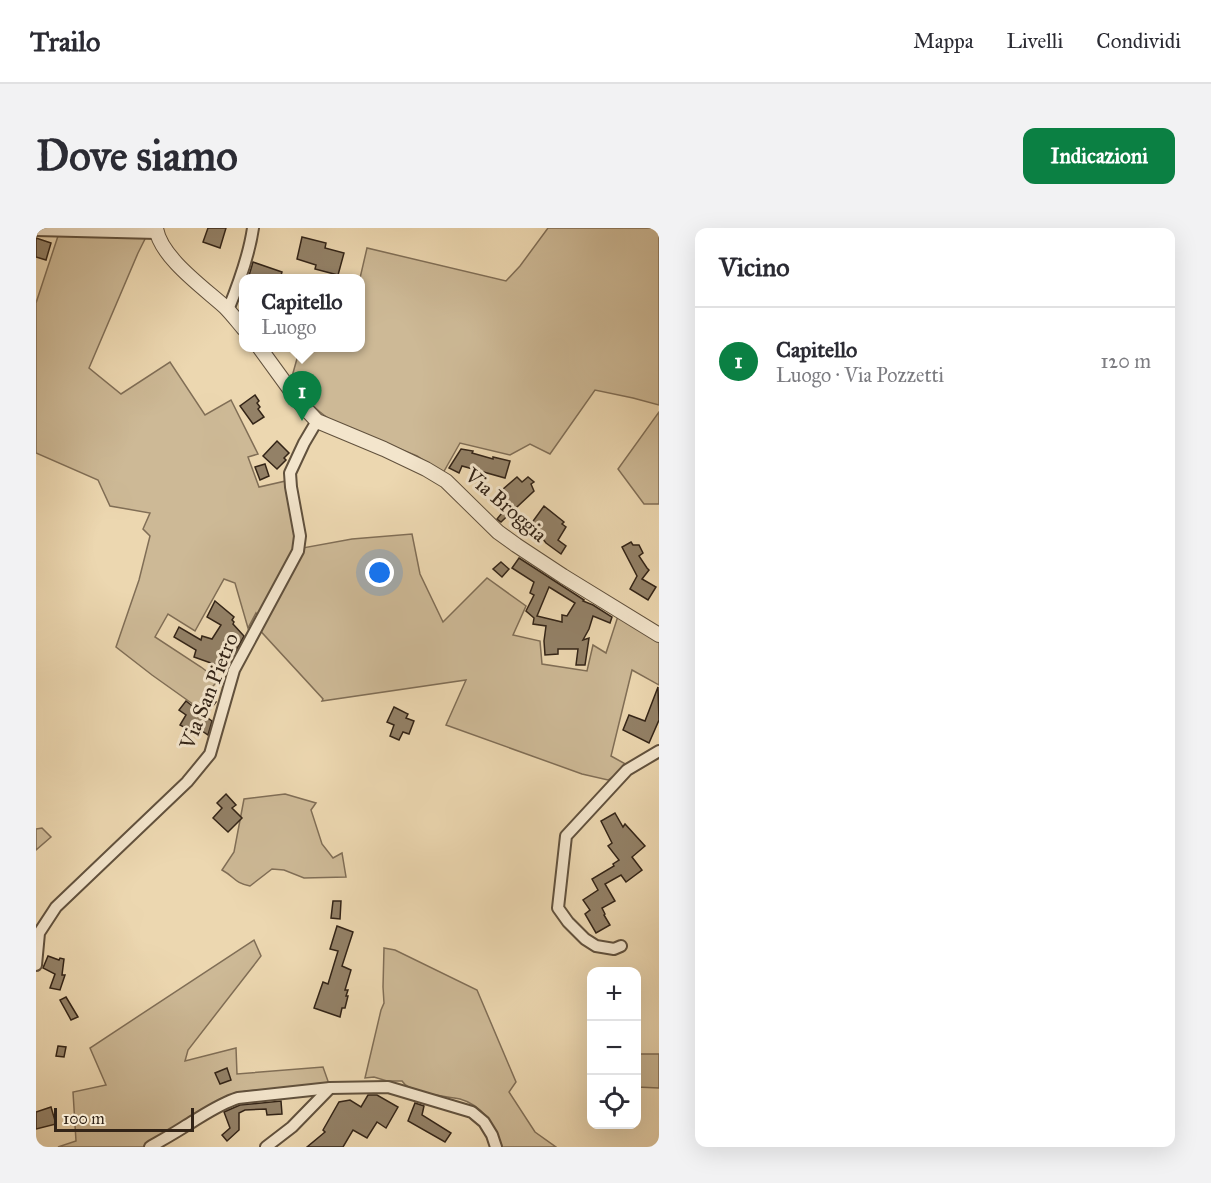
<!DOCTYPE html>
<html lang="it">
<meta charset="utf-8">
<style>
body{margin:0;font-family:"IM FELL Great Primer",serif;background:#f2f2f3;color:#2b2b33}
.controls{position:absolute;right:18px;bottom:18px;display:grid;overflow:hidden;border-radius:12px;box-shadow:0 6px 24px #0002}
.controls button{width:54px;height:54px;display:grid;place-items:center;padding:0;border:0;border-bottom:2px solid #e1e1e2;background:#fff;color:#2b2b33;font:30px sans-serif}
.scale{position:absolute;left:18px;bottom:15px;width:140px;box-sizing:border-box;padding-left:6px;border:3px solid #332417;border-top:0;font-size:16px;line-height:21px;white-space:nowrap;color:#332417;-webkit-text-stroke:4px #f3e5cc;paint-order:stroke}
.you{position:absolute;left:344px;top:345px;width:21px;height:21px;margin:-15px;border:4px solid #fff;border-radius:50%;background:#1a73e8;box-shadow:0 0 0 9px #1a73e833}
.badge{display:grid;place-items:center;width:39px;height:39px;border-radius:50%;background:#0b8043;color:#fff;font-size:20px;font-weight:700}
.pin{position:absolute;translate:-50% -50px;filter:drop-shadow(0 2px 3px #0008)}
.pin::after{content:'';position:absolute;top:32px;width:21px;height:18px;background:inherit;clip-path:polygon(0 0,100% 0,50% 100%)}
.popup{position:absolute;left:203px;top:46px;width:126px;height:78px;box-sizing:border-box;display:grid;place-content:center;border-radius:12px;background:#fff;filter:drop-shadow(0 2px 4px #0005);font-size:20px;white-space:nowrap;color:#7c7c81}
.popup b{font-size:22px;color:#2b2b33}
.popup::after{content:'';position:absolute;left:50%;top:100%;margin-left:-12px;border:12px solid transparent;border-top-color:#fff}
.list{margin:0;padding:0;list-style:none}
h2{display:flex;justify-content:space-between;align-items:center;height:78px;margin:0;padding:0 24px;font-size:26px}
h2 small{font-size:20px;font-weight:400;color:#7c7c81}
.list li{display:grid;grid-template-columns:39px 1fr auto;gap:18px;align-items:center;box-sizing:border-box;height:108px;padding:0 24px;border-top:2px solid #e1e1e2}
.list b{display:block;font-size:22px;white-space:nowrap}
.list p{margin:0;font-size:20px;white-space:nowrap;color:#7c7c81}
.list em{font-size:20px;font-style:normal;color:#7c7c81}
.icon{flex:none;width:33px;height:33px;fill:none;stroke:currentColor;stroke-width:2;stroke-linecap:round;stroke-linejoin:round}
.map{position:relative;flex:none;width:623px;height:919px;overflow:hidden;border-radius:12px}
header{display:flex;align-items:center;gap:36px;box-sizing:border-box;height:84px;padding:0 30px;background:#fff;border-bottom:2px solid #e1e1e2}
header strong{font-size:28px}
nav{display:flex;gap:33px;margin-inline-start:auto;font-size:21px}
.intro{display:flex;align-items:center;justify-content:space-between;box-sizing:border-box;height:144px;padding:0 36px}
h1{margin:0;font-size:42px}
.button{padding:15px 27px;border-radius:12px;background:#0b8043;color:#fff;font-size:21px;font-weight:700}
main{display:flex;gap:36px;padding:0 36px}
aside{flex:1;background:#fff;border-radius:12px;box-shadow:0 6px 24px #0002}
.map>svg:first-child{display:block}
</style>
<header>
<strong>Trailo</strong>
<nav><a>Mappa</a><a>Livelli</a><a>Condividi</a></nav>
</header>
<div class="intro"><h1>Dove siamo</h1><a class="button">Indicazioni</a></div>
<main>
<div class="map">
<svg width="623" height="919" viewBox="0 0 623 919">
<rect width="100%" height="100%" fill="#ecd7b0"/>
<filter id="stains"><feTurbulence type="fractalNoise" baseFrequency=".00333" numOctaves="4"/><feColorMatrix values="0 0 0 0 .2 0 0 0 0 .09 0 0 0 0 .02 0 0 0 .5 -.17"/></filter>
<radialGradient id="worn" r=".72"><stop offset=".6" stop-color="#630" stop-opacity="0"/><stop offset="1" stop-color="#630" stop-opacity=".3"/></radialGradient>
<g fill="#cdb996" stroke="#806e56" stroke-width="1.5">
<path d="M512,0H623V177L597,170L559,162L514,226L494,216L474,227L424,215L407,245L381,228L300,195C279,183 270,170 255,152L264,120L324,119V50L331,20L470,53L484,38Z"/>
<polygon points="23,5 112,5 102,25 53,140 85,166 134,134 169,187 195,172 222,226 212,229 223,259 254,252 267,320 316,311 376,306 384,346 407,394 451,350 490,378 477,407 504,413 506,436 551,443 557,417 570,425 583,385 623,408 623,457 596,442 575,528 593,538 572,552 546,546 410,497 430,452 286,473 287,471 219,397 223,389 220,385 212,400 199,355 188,351 159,403 132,386 119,409 165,439 182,452 161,479 116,447 80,419 103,352 114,308 107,301 114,285 74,278 62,252 0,225 0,75"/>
<polygon points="623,184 623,276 608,276 582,241"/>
<path d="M249,566L280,575L275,582L286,616L297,630L306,625L310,649L268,650L248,642L236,641L214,658C198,655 199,649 186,642L198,624L208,571Z"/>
<polygon points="6,600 15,609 0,622 0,601"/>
<polygon points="218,712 225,728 152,822 149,833 200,820 201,846 287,839 293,856 211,863 199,865 184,871 173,880 107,919 22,919 40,913 37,864 70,857 54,820"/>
<path d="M348,720L359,722L441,762L480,854L473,864L499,904L520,919H466C460,898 446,877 424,871C410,868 396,868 382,862C375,860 370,859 366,853H351L338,849L329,850L345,782L348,775L347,759Z"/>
<polygon points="601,826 623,826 623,860 601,859"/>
</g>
<g fill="#938167" stroke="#332417" stroke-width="1.5" fill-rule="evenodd">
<polygon points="172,0 190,0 184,20 167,14"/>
<polygon points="266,9 290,15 289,20 308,25 302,47 279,41 280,37 261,31"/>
<polygon points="0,10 15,15 10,32 0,29"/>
<polygon points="217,34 246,44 244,51 212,51"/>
<polygon points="219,167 223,173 221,175 224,179 222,181 228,189 217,196 204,178"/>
<polygon points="241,213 253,225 248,230 250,232 241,241 227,228"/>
<polygon points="425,221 437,223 436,225 457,231 457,229 474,233 469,250 426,238 423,245 413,240"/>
<polygon points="229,236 233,248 224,252 219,239"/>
<polygon points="481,249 486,254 492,249 498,254 495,256 498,263 465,294 461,291 470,280 459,268"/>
<polygon points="508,278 528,294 526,296 530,299 522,312 530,318 525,326 510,315 495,296"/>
<polygon points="595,314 597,317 603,317 607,325 603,328 611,340 613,342 606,351 620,359 612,372 594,361 601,348 586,319"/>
<path d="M483,330L548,372L547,373L557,377L576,389L574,395L557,388L553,401L547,412L553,410L549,437H540L542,421H522V426L509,427L508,413L510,398L497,396L498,390L490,383L498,367L494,365L498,354L476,340ZM513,359L539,375L531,388L526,387V394L501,388Z"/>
<polygon points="465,334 473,341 466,349 457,341"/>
<polygon points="179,373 198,389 196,392 198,394 197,396 208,408 196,430 188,425 186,439 158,429 160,422 138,409 143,399 165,412 166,408 176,411 185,397 171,389"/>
<polygon points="622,459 623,492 613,515 587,502 593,487 609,493"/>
<polygon points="174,470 180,474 169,488 176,493 172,507 156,496 153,502 144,497 150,487 143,482 150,473 164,484"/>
<polygon points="358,479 372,486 370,490 378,493 373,506 367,504 363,512 354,508 358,497 351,494"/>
<polygon points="190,566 200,577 196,580 206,590 192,604 177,590 186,580 181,575"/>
<polygon points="579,585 587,599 589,596 609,618 596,629 606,642 590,654 585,647 569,656 579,673 566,680 569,686 568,687 574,697 560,705 549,686 554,682 547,672 562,662 556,651 578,638 577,636 583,632 572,618 576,615 565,593"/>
<polygon points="297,673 305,673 304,691 295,690"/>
<polygon points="301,698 317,704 306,738 315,742 309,762 312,762 310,768 312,768 309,780 306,780 304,789 278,780 287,754 292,756 302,723 294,721"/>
<polygon points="12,728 23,732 24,730 28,731 26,747 29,747 24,762 14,760 19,746 7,740"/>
<polygon points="30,769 42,789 35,792 24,772"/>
<polygon points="22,818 30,819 28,829 20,828"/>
<polygon points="191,840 195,852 184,856 179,845"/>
<polygon points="332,867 341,867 362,879 350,900 341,894 331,910 317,902 307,919 271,919 289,904 287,902 303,874 314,872 325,879"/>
<polygon points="245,873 246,886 231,887 230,881 209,882 203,885 203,902 191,913 186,907 194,900 188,884 204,877"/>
<polygon points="379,875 388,878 386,887 415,905 409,914 372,893"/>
<polygon points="15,879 20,896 0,901 0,884"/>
</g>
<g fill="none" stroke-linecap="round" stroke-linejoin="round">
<defs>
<g id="minor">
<polyline points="0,2 121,5"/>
<path d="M192,82C203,55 213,28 217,0"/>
<polyline points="585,718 578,721 560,718 549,711 532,694 522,680 530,608 591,542 623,523"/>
<polyline points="0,737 3,705 20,679 151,554 174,526 198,442 262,323 264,308 255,259 254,245 268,215 281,193"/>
<path d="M114,919C126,912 139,905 151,897C168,887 183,876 202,870L294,860L352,859L436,884L448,894L456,907L460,919"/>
<polyline points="230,919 256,899 294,860"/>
</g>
<g id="tertiary">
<path d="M120,0C124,29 168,60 189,79C196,86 202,94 208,101"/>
<polyline points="223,119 263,174 281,193 348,221 390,241 410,253 462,304 480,317 527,348 623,407"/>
</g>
</defs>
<use href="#minor" stroke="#61513d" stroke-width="14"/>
<use href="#tertiary" stroke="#61513d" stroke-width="16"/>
<use href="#minor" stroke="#f3e5cc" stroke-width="10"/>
<use href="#tertiary" stroke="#f3e5cc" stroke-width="14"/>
</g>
<g text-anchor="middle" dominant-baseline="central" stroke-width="6" stroke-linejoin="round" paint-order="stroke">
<g font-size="21" fill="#332417" stroke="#f3e5cc">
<text transform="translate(470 277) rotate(41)">Via Broggia</text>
<text transform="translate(173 463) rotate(-68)">Via San Pietro</text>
</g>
</g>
<rect width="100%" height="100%" filter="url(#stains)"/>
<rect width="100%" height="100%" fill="url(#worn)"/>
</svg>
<div class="controls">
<button>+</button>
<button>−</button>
<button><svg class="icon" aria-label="locate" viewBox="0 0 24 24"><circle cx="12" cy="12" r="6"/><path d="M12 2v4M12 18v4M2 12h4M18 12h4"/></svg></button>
</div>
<div class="scale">100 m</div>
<div class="you"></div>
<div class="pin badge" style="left:266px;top:193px">1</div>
<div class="popup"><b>Capitello</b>Luogo</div>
</div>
<aside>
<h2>Vicino<small></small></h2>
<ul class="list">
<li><span class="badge">1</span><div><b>Capitello</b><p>Luogo · Via Pozzetti</p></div><em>120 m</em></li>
</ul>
</aside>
</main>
